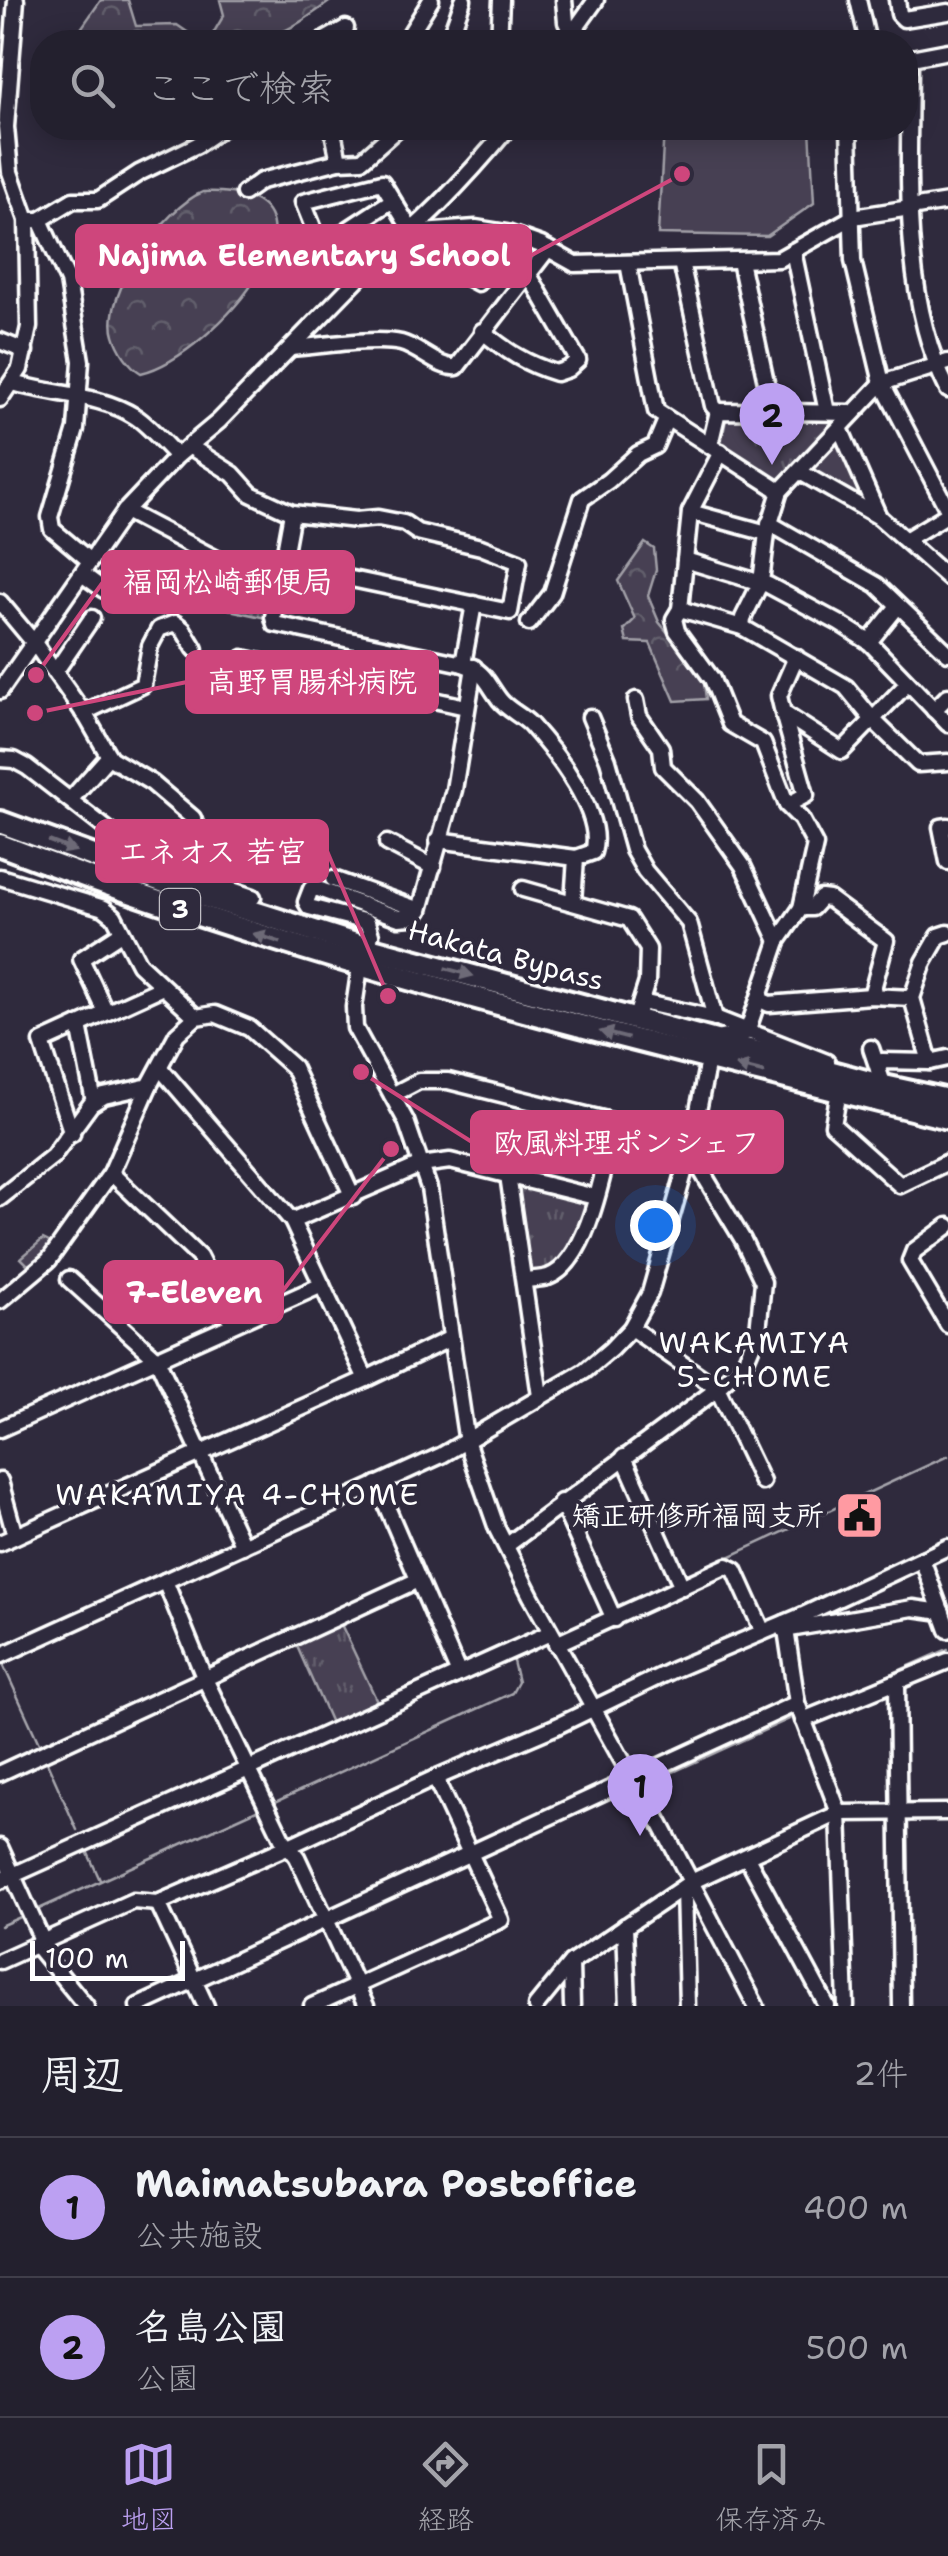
<!DOCTYPE html>
<html lang="ja">
<meta charset="utf-8">
<style>
body{margin:0;font-family:"Shantell Sans","Klee One",sans-serif;background:#2b2836;color:#f1f3f6}
.scale{position:absolute;left:30px;bottom:25px;width:155px;box-sizing:border-box;padding-left:10px;border:5px solid #fff;border-top:0;font-size:28px;line-height:35px;white-space:nowrap;color:#fff;-webkit-text-stroke:8px #2f2a3d;paint-order:stroke}
.you{position:absolute;left:655px;top:1225px;width:35px;height:35px;margin:-25px;border:8px solid #fff;border-radius:50%;background:#1a73e8;box-shadow:0 0 0 15px #1a73e833}
.badge{display:grid;place-items:center;width:65px;height:65px;border-radius:50%;background:#bca0f2;color:#111;font-size:32px;font-weight:700}
.pin{position:absolute;translate:-50% -82px;filter:drop-shadow(0 2px 5px #0008)}
.pin::after{content:'';position:absolute;top:52px;width:35px;height:30px;background:inherit;clip-path:polygon(0 0,100% 0,50% 100%)}
.list{margin:0;padding:0;list-style:none}
h2{display:flex;justify-content:space-between;align-items:center;height:130px;margin:0;padding:0 40px;font-size:42px}
h2 small{font-size:32px;font-weight:400;color:#a3a3aa}
.list li{display:grid;grid-template-columns:65px 1fr auto;gap:30px;align-items:center;box-sizing:border-box;height:140px;padding:0 40px;border-top:2px solid #403e4a}
.list b{display:block;font-size:38px;white-space:nowrap}
.list p{margin:0;font-size:32px;white-space:nowrap;color:#a3a3aa}
.list em{font-size:32px;font-style:normal;color:#a3a3aa}
.icon{flex:none;width:55px;height:55px;fill:none;stroke:currentColor;stroke-width:2;stroke-linecap:round;stroke-linejoin:round}
.map{position:relative;flex:none;width:948px;height:2006px;overflow:hidden}
.search{position:absolute;background:#23202e;box-shadow:0 5px 25px #0003;left:30px;right:30px;top:30px;height:110px;display:flex;align-items:center;gap:25px;box-sizing:border-box;padding:0 35px;border-radius:40px;color:#a3a3aa;font-size:38px}
.sheet{height:410px;background:#23202e}
nav{display:flex;justify-content:space-around;align-items:center;box-sizing:border-box;height:140px;border-top:2px solid #403e4a;background:#23202e;font-size:28px;color:#a3a3aa}
nav a{display:grid;justify-items:center;gap:5px}
nav .on{color:#bca0f2}
.map>svg:first-child{display:block}
</style>
<div class="map">
<svg width="948" height="2006" viewBox="0 0 948 2006">
<defs>
<pattern id="forest-crowns" width="20" height="18" patternUnits="userSpaceOnUse" patternTransform="scale(2.5)"><rect width="20" height="18" fill="#464152"/><path d="M2 6a3 3 0 1 1 6 0M12 15a3 3 0 1 1 6 0" fill="none" stroke="#625e6c"/></pattern>
<pattern id="park-tufts" width="24" height="20" patternUnits="userSpaceOnUse" patternTransform="scale(2.5)"><rect width="24" height="20" fill="#464152"/><path d="M3 7l-1-3M5 7V3M7 7l1-3M15 17l-1-3M17 17v-4M19 17l1-3" fill="none" stroke="#625e6c"/></pattern>
</defs>
<rect width="100%" height="100%" fill="#2f2a3d"/>
<filter id="ink" filterUnits="userSpaceOnUse"><feTurbulence type="fractalNoise" baseFrequency=".01" numOctaves="2"/><feDisplacementMap in="SourceGraphic" scale="20" xChannelSelector="R" yChannelSelector="G"/><feConvolveMatrix kernelMatrix="1 2 1 2 8 2 1 2 1" color-interpolation-filters="sRGB"/></filter>
<g filter="url(#ink)">
<polygon fill="#464152" stroke="#a2a0a8" stroke-width="2.5" points="664,128 810,128 814,203 767,236 658,234"/>
<g fill="url(#forest-crowns)" stroke="#a2a0a8" stroke-width="2.5">
<polygon points="101,0 128,0 136,26 177,25 202,42 75,42 80,30"/>
<path d="M220,0H332C282,36 271,43 208,42L224,15Z"/>
<path d="M203,192C361,186 214,356 141,373C129,366 118,349 114,335C101,295 166,206 203,192Z"/>
<polygon points="645,543 654,549 656,570 648,596 659,622 703,675 706,699 675,701 650,643 627,642 624,630 635,619 618,581"/>
</g>
<g fill="url(#park-tufts)" stroke="#a2a0a8" stroke-width="2.5">
<polygon points="727,415 839,418 784,482 778,484 720,448"/>
<polygon points="837,439 840,441 871,509 808,469"/>
<polygon points="243,573 275,580 266,618 234,611"/>
<path d="M517,1181L586,1200C578,1242 575,1268 527,1273L514,1185Z"/>
<polygon points="43,1239 55,1245 31,1268 21,1258"/>
<polygon points="340,1622 377,1701 331,1723 296,1644"/>
</g>
<g fill="none" stroke-linecap="round" stroke-linejoin="round">
<g stroke="#a7a6ad" stroke-width="2.5">
<polyline points="692,1574 948,1456"/>
<polyline points="618,1608 675,1582"/>
<polyline points="566,1631 606,1613"/>
<polyline points="1,1660 41,1748"/>
<polyline points="805,1712 948,1649"/>
<polyline points="46,1760 77,1830"/>
<polyline points="649,1783 798,1715"/>
<polyline points="273,1803 512,1693 518,1682 512,1657"/>
<polyline points="87,1851 100,1880"/>
<polyline points="39,1909 261,1808"/>
<polyline points="0,1926 25,1915"/>
</g>
<defs>
<g id="minor">
<polyline points="564,0 566,22 572,35"/>
<polyline points="858,0 868,42"/>
<polyline points="897,0 899,14 904,19 948,12"/>
<polyline points="321,42 346,28"/>
<polyline points="405,42 431,0"/>
<polyline points="448,42 463,0"/>
<polyline points="499,42 501,0"/>
<polyline points="566,42 596,0"/>
<path d="M910,58C910,162 899,295 948,390"/>
<polyline points="906,59 948,51"/>
<polyline points="329,128 333,132 339,161"/>
<polyline points="849,128 853,261 882,383 948,510"/>
<polyline points="244,193 261,181 339,161 362,160 398,128"/>
<polyline points="393,200 321,247 303,202 382,182 411,230"/>
<polyline points="27,220 40,220 68,281 81,361 76,429 50,517 52,529 90,561"/>
<polyline points="40,220 73,200 98,200 139,173 197,145 222,128"/>
<polyline points="408,233 476,228 507,233 541,245 575,264 779,259 853,217 948,202"/>
<polyline points="400,241 478,283"/>
<polyline points="793,251 827,412"/>
<polyline points="740,261 772,410"/>
<polyline points="681,262 713,406 718,411"/>
<polyline points="628,263 656,411 780,491"/>
<path d="M482,331C506,351 526,364 556,373L568,369L578,360L528,273"/>
<polyline points="0,341 25,351"/>
<path d="M291,348C320,346 375,337 401,343C420,348 439,369 457,367L548,249"/>
<path d="M13,383C54,395 100,394 136,417C151,427 164,444 177,456"/>
<polyline points="0,399 20,369 29,327 27,220 10,172 6,127 16,0"/>
<polyline points="840,428 879,517"/>
<polyline points="710,445 718,411 853,413"/>
<polyline points="189,446 233,474 251,494 292,513 356,520 378,518 404,523 417,532 481,547 519,562 510,612 284,565"/>
<polyline points="721,452 690,512 680,609 674,619 677,631 712,679 730,724 763,743 787,805 801,819 815,845 801,908 778,941 747,1032 721,1038"/>
<polyline points="800,472 879,517 948,578"/>
<polyline points="125,511 238,570 231,600"/>
<polyline points="690,512 767,533"/>
<path d="M292,513L273,617L275,624L463,664C485,671 487,683 500,700C508,710 521,715 530,724C555,752 605,814 593,852L576,858"/>
<polyline points="769,523 877,585 948,653"/>
<polyline points="907,539 948,514"/>
<polyline points="685,560 768,585 839,623 869,642 948,724"/>
<polyline points="82,574 104,590"/>
<polyline points="0,602 35,644 87,718 110,758 152,783 193,818 212,873 203,896"/>
<polyline points="680,609 742,627 846,687 873,720 918,764 948,762"/>
<polyline points="529,623 552,593 582,499 608,481 638,454 655,446 666,420"/>
<polyline points="742,627 743,618 761,582 767,533 780,491 882,383 948,362"/>
<polyline points="869,642 898,606"/>
<polyline points="796,657 779,696 783,713 842,751 907,684"/>
<polyline points="243,658 466,707"/>
<polyline points="463,664 474,604"/>
<polyline points="474,667 454,790 420,910 411,917 399,918 318,889 311,889 306,902 309,907 367,922 371,935 360,967 354,1007 355,1028 406,1121 429,1188 467,1443 497,1529 531,1596 633,1780 643,1790 756,2006"/>
<polyline points="55,672 92,618"/>
<path d="M0,691L125,511L177,456L219,421L377,259C426,222 469,175 508,128"/>
<polyline points="636,700 639,716 661,748 663,767 697,801 743,866 778,941"/>
<polyline points="934,710 948,696"/>
<polyline points="83,713 143,685 150,646 159,629 175,623 183,629 195,649"/>
<polyline points="783,713 806,795 787,805"/>
<polyline points="590,717 608,760 633,850 645,871 689,923 715,1018"/>
<polyline points="0,759 14,760 27,767 148,861 253,897"/>
<polyline points="70,800 109,756"/>
<polyline points="948,826 941,827 948,862"/>
<polyline points="438,840 576,858 573,902"/>
<polyline points="387,843 433,867"/>
<polyline points="0,877 104,908 114,916 139,964 196,1017"/>
<polyline points="333,879 420,910"/>
<polyline points="523,889 629,919 648,949 647,982 636,1017"/>
<polyline points="801,908 812,908 821,898 829,899 886,941 871,996"/>
<polyline points="948,933 939,936 924,962 912,998 930,1062 948,1058"/>
<polyline points="759,999 769,1004 871,996 912,998"/>
<polyline points="641,1002 715,1018 827,1062"/>
<polyline points="106,1012 81,959 121,933"/>
<polyline points="79,1025 94,1102"/>
<polyline points="871,1048 878,1069"/>
<polyline points="160,1068 292,1221 366,1379"/>
<polyline points="884,1086 878,1069 882,1061 930,1062"/>
<polyline points="839,1091 833,1125 900,1185 948,1162"/>
<polyline points="392,1095 419,1081 448,1081 615,1122 690,1152 743,1240 763,1282 758,1331 745,1362 712,1393 506,1546"/>
<polyline points="72,1134 42,1042 163,987"/>
<polyline points="111,1173 199,1257 233,1324"/>
<polyline points="508,1175 540,1396"/>
<polyline points="0,1198 53,1156 91,1104 104,1096 149,1086"/>
<polyline points="292,1221 421,1165 450,1161 595,1197"/>
<polyline points="948,1226 914,1251 910,1261 948,1325"/>
<polyline points="69,1279 157,1359 243,1546"/>
<path d="M525,1280C532,1279 541,1279 548,1277C590,1262 605,1161 615,1122"/>
<polyline points="0,1301 49,1260 111,1173 149,1086 177,1034 196,1017 215,1014 249,1028 293,1067 353,1197"/>
<polyline points="631,1328 717,1388 762,1482"/>
<polyline points="0,1429 322,1285"/>
<polyline points="624,1457 682,1587"/>
<polyline points="0,1481 15,1536"/>
<polyline points="377,1484 458,1672"/>
<polyline points="561,1502 614,1619"/>
<polyline points="0,1543 366,1379 449,1339"/>
<polyline points="922,1559 948,1630"/>
<polyline points="165,1581 204,1677 282,1838 297,1857 366,2006"/>
<polyline points="785,1623 797,1703 839,1813 846,2006"/>
<polyline points="784,1630 913,1608 942,1612"/>
<polyline points="556,1644 727,1566 735,1570 763,1632"/>
<polyline points="0,1656 442,1455 585,1371 611,1349 631,1328 650,1293 690,1152 710,1050"/>
<polyline points="897,1684 901,2006"/>
<polyline points="803,1720 948,1661"/>
<polyline points="0,1773 418,1580"/>
<polyline points="0,1847 43,1942"/>
<polyline points="747,1857 827,2006"/>
<polyline points="0,1881 550,1633"/>
<polyline points="684,1887 687,2006"/>
<polyline points="158,1903 206,2006"/>
<polyline points="625,1926 628,2006"/>
<polyline points="36,1945 86,2006"/>
<polyline points="0,1961 133,1901 158,1903 289,1846 435,1778 557,1726 673,1670 799,1617 948,1547"/>
<polyline points="571,1963 572,2006"/>
<polyline points="138,2006 797,1703"/>
<polyline points="312,2006 501,1920 435,1778"/>
<polyline points="536,2006 571,1963 691,1882 839,1813 948,1812"/>
</g>
<g id="highway">
<polyline points="0,822 203,896 365,947 884,1086 948,1100"/>
<path d="M0,845C308,963 628,1039 948,1118"/>
</g>
</defs>
<use href="#minor" stroke="#fff" stroke-width="21"/>
<use href="#highway" stroke="#fff" stroke-width="28"/>
<use href="#minor" stroke="#2f2a3d" stroke-width="14"/>
<use href="#highway" stroke="#2f2a3d" stroke-width="20"/>
</g>
<defs><path id="oneway-solid" d="M-6-.8H1V-3.2L6.5 0L1 3.2V.8H-6Z" transform="scale(2.5)"/></defs>
<g fill="#6d6a77">
<use href="#oneway-solid" transform="translate(62 846) rotate(21)"/>
<use href="#oneway-solid" transform="translate(267 938) rotate(-162)"/>
<use href="#oneway-solid" transform="translate(459 972) rotate(15)"/>
<use href="#oneway-solid" transform="translate(614 1035) rotate(-166)"/>
<use href="#oneway-solid" transform="translate(750 1069) rotate(-166)"/>
</g>
</g>
<defs>
<symbol id="civic-square" viewBox="-11 -11 22 22"><rect x="-9" y="-9" width="18" height="18" rx="4" fill="#ff9aa2" stroke="#2f2a3d"/><path d="M-.6-6.5H3V-4.5H.6V-3L4-1V1h2V6H-6V1h2V-1L-.6-3ZM-1.2 2.5V6h2.4V2.5Z" fill="#111"/></symbol>
</defs>
<g fill-rule="evenodd">
<use href="#civic-square" x="832" y="1488" width="55" height="55"/>
</g>
<g text-anchor="middle" dominant-baseline="central" stroke-width="8" stroke-linejoin="round" paint-order="stroke">
<rect fill="#2f2a3d" stroke="#c1bfc5" stroke-width="2.5" x="160" y="889" width="40" height="40" rx="8"/>
<g font-size="25" font-weight="bold" fill="#fff">
<text x="180" y="909">3</text>
</g>
<g font-size="28" fill="#fff" stroke="#2f2a3d">
<text transform="translate(506 955) rotate(15)">Hakata Bypass</text>
</g>
<g font-size="28" font-weight="bold" fill="#fff" stroke="#2f2a3d" text-anchor="end">
<text x="824" y="1515">矯正研修所福岡支所</text>
</g>
<g font-size="30" letter-spacing="2.5" fill="#fff" stroke="#2f2a3d">
<text x="755" y="1342">WAKAMIYA<tspan x="755" dy="34">5-CHOME</tspan></text>
<text x="238" y="1494">WAKAMIYA 4-CHOME</text>
</g>
</g>
<path fill="none" stroke="#ce467c" stroke-width="4" d="M682 174L530 256M36 675L103 582M35 713L187 682M388 996L327 851M361 1072L472 1142M391 1149L282 1292"/>
<g fill="#ce467c" stroke="#2f2a3d" stroke-width="4">
<circle cx="682" cy="174" r="10"/>
<circle cx="36" cy="675" r="10"/>
<circle cx="35" cy="713" r="10"/>
<circle cx="388" cy="996" r="10"/>
<circle cx="361" cy="1072" r="10"/>
<circle cx="391" cy="1149" r="10"/>
</g>
<g fill="#ce467c" stroke="#ce467c" stroke-width="4">
<rect x="77" y="226" width="453" height="60" rx="10"/>
<rect x="103" y="552" width="250" height="60" rx="10"/>
<rect x="187" y="652" width="250" height="60" rx="10"/>
<rect x="97" y="821" width="230" height="60" rx="10"/>
<rect x="472" y="1112" width="310" height="60" rx="10"/>
<rect x="105" y="1262" width="177" height="60" rx="10"/>
</g>
<g font-size="30" text-anchor="middle" font-weight="bold" fill="#fff">
<text x="304" y="266">Najima Elementary School</text>
<text x="228" y="592">福岡松崎郵便局</text>
<text x="312" y="692">高野胃腸科病院</text>
<text x="212" y="862">エネオス 若宮</text>
<text x="627" y="1153">欧風料理ポンシェフ</text>
<text x="194" y="1303">7-Eleven</text>
</g>
</svg>
<div class="scale">100 m</div>
<div class="you"></div>
<div class="pin badge" style="left:640px;top:1836px">1</div>
<div class="pin badge" style="left:772px;top:465px">2</div>
<div class="search"><svg class="icon" aria-label="search" viewBox="0 0 24 24"><circle cx="10" cy="10" r="6"/><path d="M15 15l6 6"/></svg>ここで検索</div>
</div>
<section class="sheet">
<h2>周辺<small>2件</small></h2>
<ul class="list">
<li><span class="badge">1</span><div><b>Maimatsubara Postoffice</b><p>公共施設</p></div><em>400 m</em></li>
<li><span class="badge">2</span><div><b>名島公園</b><p>公園</p></div><em>500 m</em></li>
</ul>
</section>
<nav>
<a class="on"><svg class="icon" aria-label="map" viewBox="0 0 24 24"><path d="M3 6l6-2 6 2 6-2v14l-6 2-6-2-6 2zM9 4v14M15 6v14"/></svg>地図</a>
<a><svg class="icon" aria-label="directions" viewBox="0 0 24 24"><path d="M12 3l9 9-9 9-9-9zM9 14v-3h6M13 9l2 2-2 2"/></svg>経路</a>
<a><svg class="icon" aria-label="saved" viewBox="0 0 24 24"><path d="M7 4h10v16l-5-4-5 4z"/></svg>保存済み</a>
</nav>
